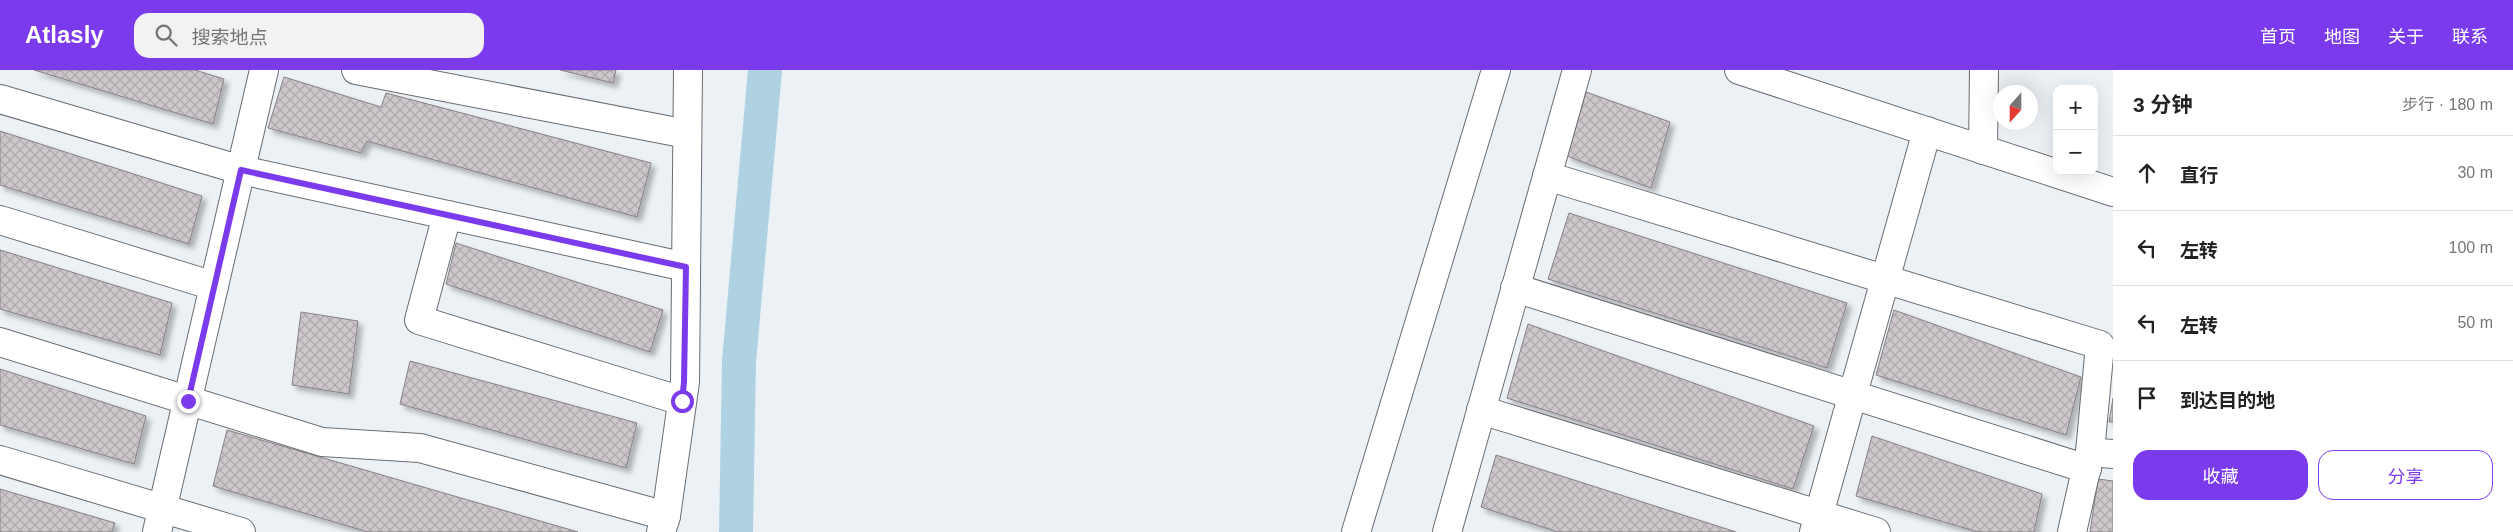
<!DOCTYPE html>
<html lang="zh">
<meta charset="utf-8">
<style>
body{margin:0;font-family:Arial,"Noto Sans SC",sans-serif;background:#f2f2f2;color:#222}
.controls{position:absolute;right:15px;top:15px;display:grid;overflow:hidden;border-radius:10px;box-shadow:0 5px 20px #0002}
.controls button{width:45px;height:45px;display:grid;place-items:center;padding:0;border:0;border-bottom:1px solid #e0e0e0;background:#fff;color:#222;font:25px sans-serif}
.compass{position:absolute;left:1993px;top:15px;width:45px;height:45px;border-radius:50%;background:#fff;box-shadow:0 5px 20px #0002;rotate:201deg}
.stop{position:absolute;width:15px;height:15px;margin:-11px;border:4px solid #7c3aed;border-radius:50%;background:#fff}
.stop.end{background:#7c3aed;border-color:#fff;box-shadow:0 1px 5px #0008}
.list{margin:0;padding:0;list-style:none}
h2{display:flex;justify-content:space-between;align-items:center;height:65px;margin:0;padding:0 20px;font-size:21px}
h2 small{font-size:16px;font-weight:400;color:#767676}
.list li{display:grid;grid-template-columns:32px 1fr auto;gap:15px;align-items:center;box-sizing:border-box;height:75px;padding:0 20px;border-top:1px solid #e0e0e0}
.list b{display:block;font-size:19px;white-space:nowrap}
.list em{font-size:16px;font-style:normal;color:#767676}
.actions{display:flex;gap:10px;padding:15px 20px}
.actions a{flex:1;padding:11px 0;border:1px solid #7c3aed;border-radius:15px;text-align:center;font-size:18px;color:#7c3aed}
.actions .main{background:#7c3aed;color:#fff}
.icon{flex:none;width:28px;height:28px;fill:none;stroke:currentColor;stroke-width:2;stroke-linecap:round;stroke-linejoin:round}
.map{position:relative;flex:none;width:2113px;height:462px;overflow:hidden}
header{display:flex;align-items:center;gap:30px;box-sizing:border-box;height:70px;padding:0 25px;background:#7c3aed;color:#fff}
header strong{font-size:24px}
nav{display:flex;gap:28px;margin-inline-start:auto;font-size:18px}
.search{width:350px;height:45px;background:#f2f2f2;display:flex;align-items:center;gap:12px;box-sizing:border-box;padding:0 18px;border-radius:15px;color:#767676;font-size:19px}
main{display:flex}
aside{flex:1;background:#fff}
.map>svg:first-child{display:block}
</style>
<header>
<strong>Atlasly</strong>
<div class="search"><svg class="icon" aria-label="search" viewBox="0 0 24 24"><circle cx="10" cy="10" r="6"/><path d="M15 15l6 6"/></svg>搜索地点</div>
<nav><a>首页</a><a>地图</a><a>关于</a><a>联系</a></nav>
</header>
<main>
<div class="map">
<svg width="2113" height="462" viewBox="0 0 2113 462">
<defs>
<pattern id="building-cross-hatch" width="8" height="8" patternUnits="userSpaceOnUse" patternTransform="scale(1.25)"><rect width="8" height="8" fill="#cdc6ca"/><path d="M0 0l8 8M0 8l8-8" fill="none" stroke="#afa9ad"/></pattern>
<filter id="shadow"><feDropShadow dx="4.5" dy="4.5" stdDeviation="2.5" flood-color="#0004"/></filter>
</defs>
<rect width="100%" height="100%" fill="#ecf1f6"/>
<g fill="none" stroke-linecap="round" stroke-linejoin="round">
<polyline stroke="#aed2e2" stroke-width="34" points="736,462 739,291 765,0"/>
</g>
<g fill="url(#building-cross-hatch)" stroke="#878185" filter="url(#shadow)">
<polygon points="34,0 195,0 224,9 213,54"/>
<polygon points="560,0 616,0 613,13"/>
<polygon points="284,7 381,37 386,23 651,93 637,147 367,71 361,83 268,58"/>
<polygon points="1586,22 1670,52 1651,118 1567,86"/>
<polygon points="0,61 202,126 189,174 0,115"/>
<polygon points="1569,143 1847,233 1827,298 1548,209"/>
<polygon points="456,173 663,240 650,282 446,214"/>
<polygon points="0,180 172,233 160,285 0,239"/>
<polygon points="1894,240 2081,307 2066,365 1876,305"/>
<polygon points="301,242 358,251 349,324 292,315"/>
<polygon points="1528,254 1814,356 1793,419 1507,328"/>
<polygon points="410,291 637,353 626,398 400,334"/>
<polygon points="0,299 146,346 134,394 0,355"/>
<polygon points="2113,328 2113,352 2109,352"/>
<polygon points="227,360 578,462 368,462 213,416"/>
<polygon points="1872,366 2042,424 2034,462 1978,462 1856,426"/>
<polygon points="1496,385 1736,462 1558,462 1481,437"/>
<polygon points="2098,409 2113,411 2113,462 2090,462"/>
<polygon points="0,419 115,453 112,462 0,462"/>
</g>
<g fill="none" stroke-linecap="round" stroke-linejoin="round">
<defs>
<g id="street">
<polyline points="356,0 687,64"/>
<polyline points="0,29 241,100 686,197"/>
<polyline points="1983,80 1984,0"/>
<polyline points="1547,106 2100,275 2090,382 2113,384"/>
<polyline points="447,145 419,250 682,331"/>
<polyline points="0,150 214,216"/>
<polyline points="1515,218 2087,399"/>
<polyline points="0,272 322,372 420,378 666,446"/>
<polyline points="1481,340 1876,462"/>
<polyline points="0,390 241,462"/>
<polyline points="157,462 264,0"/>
<polyline points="661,462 666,446 685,312 688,0"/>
<polyline points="1447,462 1577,0"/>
<polyline points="1814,462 1927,61"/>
<polyline points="2072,462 2090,382"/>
</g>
<g id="secondary">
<polyline points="1739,0 2113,122"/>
<polyline points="1356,462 1496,0"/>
</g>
</defs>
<use href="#street" stroke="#696d72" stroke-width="30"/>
<use href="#secondary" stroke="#696d72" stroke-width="30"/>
<use href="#street" stroke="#fff" stroke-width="28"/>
<use href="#secondary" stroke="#fff" stroke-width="28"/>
</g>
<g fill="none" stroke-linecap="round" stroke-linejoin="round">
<polyline stroke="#7c3aed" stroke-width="6" points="188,331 241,100 686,197 684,312 682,331"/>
</g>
</svg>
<div class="controls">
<button>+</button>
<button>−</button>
</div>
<svg class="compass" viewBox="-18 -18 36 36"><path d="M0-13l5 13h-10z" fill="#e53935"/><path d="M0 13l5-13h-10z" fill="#767676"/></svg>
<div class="stop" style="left:682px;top:331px"></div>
<div class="stop end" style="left:188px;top:331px"></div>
</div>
<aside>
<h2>3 分钟<small>步行 · 180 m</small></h2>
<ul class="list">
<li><svg class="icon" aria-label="ahead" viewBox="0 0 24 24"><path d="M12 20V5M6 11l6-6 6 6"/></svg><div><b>直行</b></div><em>30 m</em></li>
<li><svg class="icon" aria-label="left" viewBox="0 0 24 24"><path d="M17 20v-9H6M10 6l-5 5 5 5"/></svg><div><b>左转</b></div><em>100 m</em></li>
<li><svg class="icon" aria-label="left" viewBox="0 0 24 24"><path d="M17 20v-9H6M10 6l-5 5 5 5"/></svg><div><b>左转</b></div><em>50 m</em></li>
<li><svg class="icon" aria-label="arrive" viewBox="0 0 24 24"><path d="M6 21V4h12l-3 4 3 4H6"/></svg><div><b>到达目的地</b></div></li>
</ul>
<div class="actions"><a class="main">收藏</a><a>分享</a></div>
</aside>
</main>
